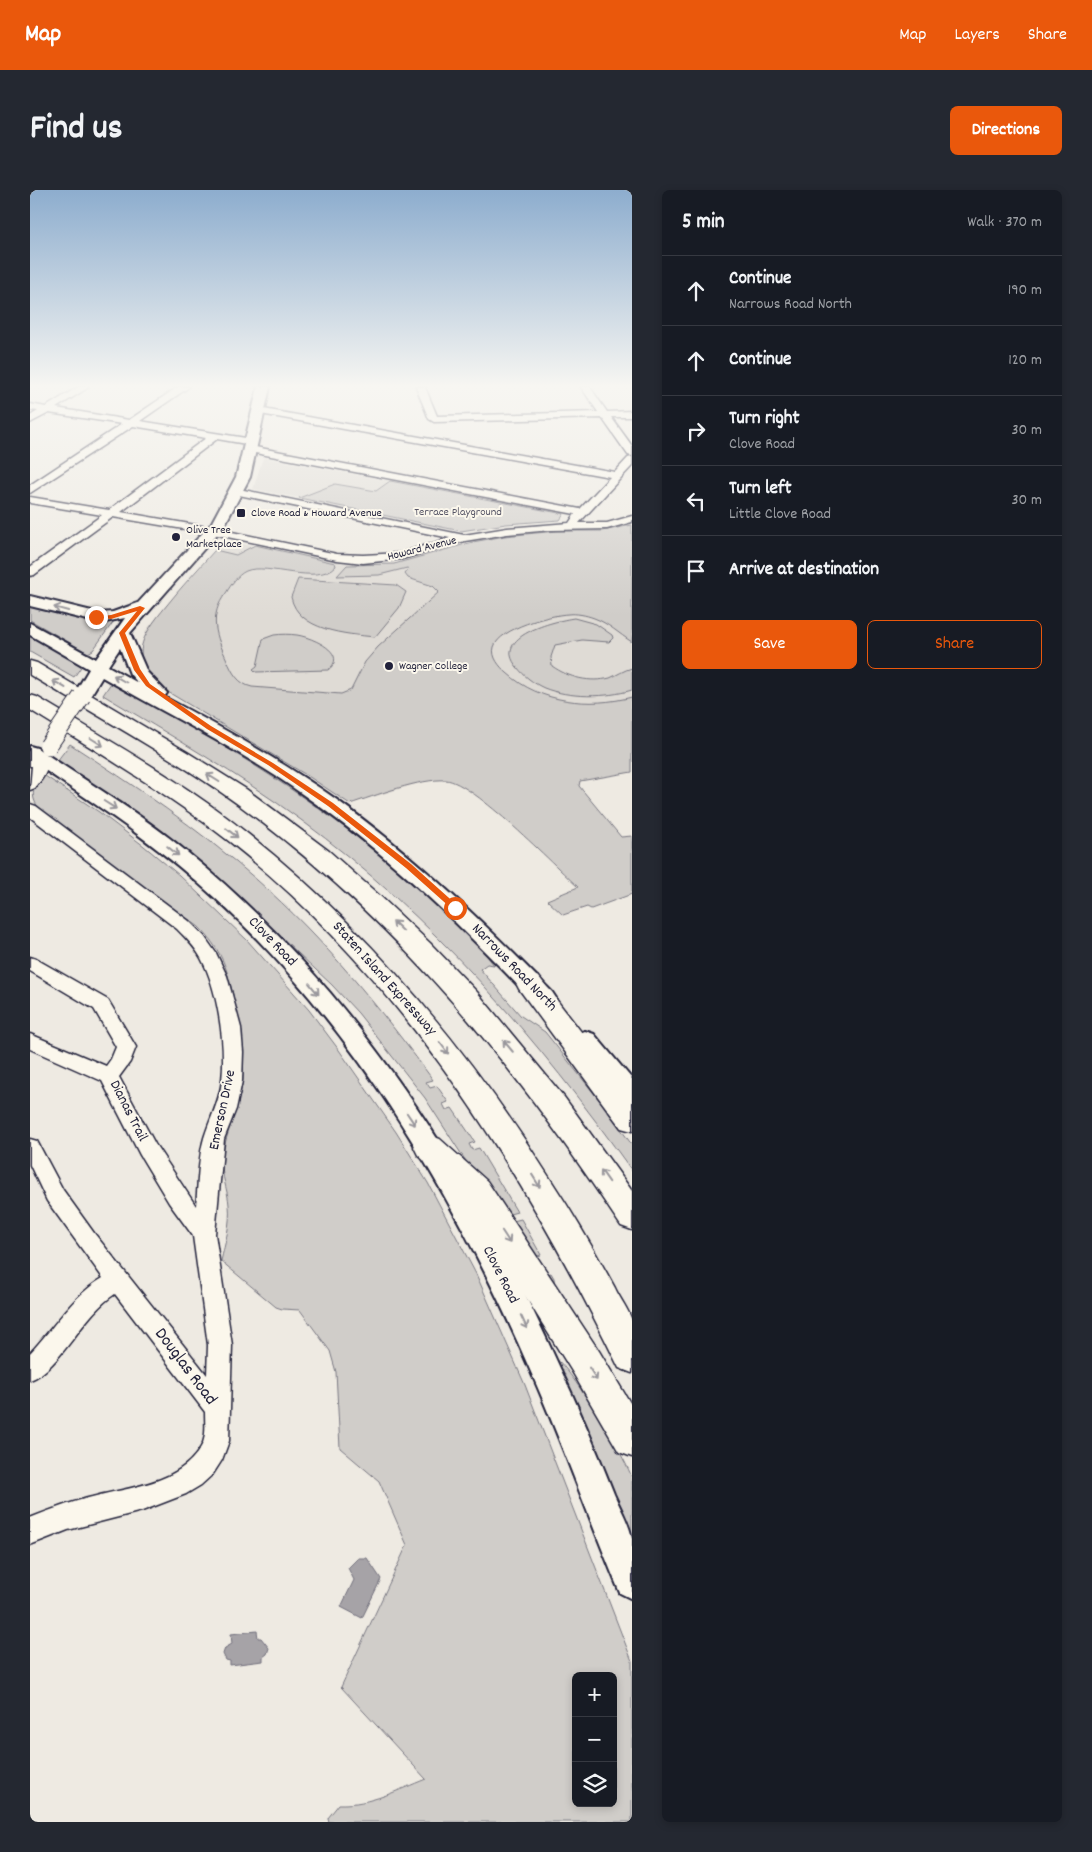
<!DOCTYPE html>
<meta charset="utf-8">
<style>
body{margin:0;font-family:Dekko,sans-serif;background:#242831;color:#f1f3f6}
.controls{position:absolute;right:15px;bottom:15px;display:grid;overflow:hidden;border-radius:8px;box-shadow:0 2px 8px #0003}
.controls button{width:45px;height:45px;display:grid;place-items:center;padding:0;border:0;border-bottom:1px solid #363941;background:#171b24;color:#f1f3f6;font:25px sans-serif}
.stop{position:absolute;width:15px;height:15px;margin:-11px;border:4px solid #ea580c;border-radius:50%;background:#fff}
.stop.end{background:#ea580c;border-color:#fff;box-shadow:0 1px 5px #0008}
.list{margin:0;padding:0;list-style:none}
h2{display:flex;justify-content:space-between;align-items:center;height:65px;margin:0;padding:0 20px;font-size:21px}
h2 small{font-size:16px;font-weight:400;color:#9ea1a6}
.list li{display:grid;grid-template-columns:32px 1fr auto;gap:15px;align-items:center;box-sizing:border-box;height:70px;padding:0 20px;border-top:1px solid #363941}
.list b{display:block;font-size:19px;white-space:nowrap}
.list p{margin:0;font-size:16px;white-space:nowrap;color:#9ea1a6}
.list em{font-size:16px;font-style:normal;color:#9ea1a6}
.actions{display:flex;gap:10px;padding:15px 20px}
.actions a{flex:1;padding:11px 0;border:1px solid #ea580c;border-radius:8px;text-align:center;font-size:18px;color:#ea580c}
.actions .main{background:#ea580c;color:#fff}
.icon{flex:none;width:28px;height:28px;fill:none;stroke:currentColor;stroke-width:2;stroke-linecap:round;stroke-linejoin:round}
.map{position:relative;flex:none;width:602px;height:1632px;overflow:hidden;border-radius:8px}
header{display:flex;align-items:center;gap:30px;box-sizing:border-box;height:70px;padding:0 25px;background:#ea580c;color:#fff}
header strong{font-size:24px}
nav{display:flex;gap:28px;margin-inline-start:auto;font-size:18px}
.intro{display:flex;align-items:center;justify-content:space-between;box-sizing:border-box;height:120px;padding:0 30px}
h1{margin:0;font-size:35px}
.button{padding:12px 22px;border-radius:8px;background:#ea580c;color:#fff;font-size:18px;font-weight:700}
main{display:flex;gap:30px;padding:0 30px}
aside{flex:1;background:#171b24;border-radius:8px;box-shadow:0 2px 8px #0003}
.map>svg:first-child{display:block}
</style>
<header>
<strong>Map</strong>
<nav><a>Map</a><a>Layers</a><a>Share</a></nav>
</header>
<div class="intro"><h1>Find us</h1><a class="button">Directions</a></div>
<main>
<div class="map">
<svg width="602" height="1632" viewBox="0 0 602 1632">
<rect width="100%" height="100%" fill="#eeeae2"/>
<filter id="ink" filterUnits="userSpaceOnUse"><feTurbulence type="fractalNoise" baseFrequency=".02" numOctaves="2"/><feDisplacementMap in="SourceGraphic" scale="10" xChannelSelector="R" yChannelSelector="G"/><feConvolveMatrix kernelMatrix="1 2 1 2 8 2 1 2 1" color-interpolation-filters="sRGB"/></filter>
<g filter="url(#ink)">
<g fill="#dfdbd5">
<polygon points="233,268 237,268 360,291 324,319 223,299"/>
<polygon points="602,335 602,528 320,614 278,586 138,502 121,486 114,473 111,457 116,440 194,351 223,356 225,355 314,373 343,375 373,372 430,355 475,346 528,341 572,341"/>
</g>
<g fill="#d0cdc9" stroke="#797882" fill-rule="evenodd">
<polygon points="360,291 534,324 530,330 476,334 431,341 269,308 305,294 346,301"/>
<path d="M602,335V452C589,444 578,433 564,428C556,425 546,423 538,424C520,425 470,438 464,457C461,467 470,477 477,483C510,513 560,518 602,507V582L550,591L549,596L591,647L602,646V704L561,719L557,717L533,725L517,710L548,697C525,676 443,592 416,590C391,588 344,606 320,614L278,586L138,502C98,468 107,452 137,415C152,396 169,378 185,360L206,365L225,355L305,373L306,376C287,396 237,372 216,381C207,385 201,395 196,403C178,426 186,446 197,470C202,482 208,494 222,497L311,504L321,500L335,472L348,457L409,402L403,396L378,388L375,384L379,379L377,378L349,385L307,386L317,375L364,374L443,352L475,346L528,341H572Z"/>
<path d="M268,389L366,395L376,402L369,418L345,447C316,444 268,441 261,407Z"/>
<polygon points="0,416 66,433 84,431 63,460 58,463 0,430"/>
<path d="M544,428L566,434L582,445L583,448L579,452L552,450L525,455L521,467L522,476C539,488 560,493 580,488C587,485 594,480 602,478V500C576,508 539,508 514,498C503,493 494,486 487,477C461,446 524,431 544,428Z"/>
<polygon points="0,444 53,474 44,487 0,462"/>
<path d="M244,445C251,444 260,444 267,445C281,447 320,463 298,480L226,482L223,479L227,476L233,449Z"/>
<path d="M83,492C192,553 290,611 384,694C413,719 441,744 464,775L457,774L450,779L491,826L515,842L578,921L602,955V981C509,850 402,726 271,630C208,584 140,545 73,505L81,493Z"/>
<path d="M40,554C105,596 169,639 227,690C294,749 350,818 403,890L396,892L400,898L407,896L418,912L413,914L416,920L422,918L445,952L439,954L442,960L449,958L487,1022L480,1024L483,1031L491,1029L511,1065L504,1067L514,1085L521,1083L524,1088L526,1110L395,908L328,823L302,795L252,748L133,644L86,610L27,571Z"/>
<path d="M15,586L69,622L114,656L149,685L217,750L279,820L309,860L366,942L398,993L446,1084L495,1195L602,1471V1632H299L298,1628L309,1614C340,1615 368,1600 396,1589L311,1497L377,1355L349,1291L310,1258L306,1182L300,1161L270,1120L252,1119L246,1117L191,1071C195,1053 201,1034 199,1015C198,1000 191,986 192,970C195,943 209,918 213,890C216,866 203,793 193,771C187,758 179,747 169,737L10,620C0,607 2,599 11,587ZM546,1486H583V1613H546Z"/>
<path d="M526,1169C539,1176 599,1272 602,1289C602,1305 602,1333 602,1351Z"/>
</g>
<g fill="#a6a3a7" stroke="#716f7c">
<polygon points="328,1368 337,1368 351,1389 332,1428 311,1417 324,1390 318,1378"/>
<polygon points="227,1441 228,1448 231,1448 239,1458 237,1464 233,1467 233,1471 200,1475 200,1471 196,1470 193,1464 195,1458 202,1454 201,1444"/>
</g>
<g fill="none" stroke-linecap="round" stroke-linejoin="round">
<defs>
<g id="minor">
<polygon points="48,197 59,197 26,218 99,230 148,197 159,197 110,231 222,249 227,252 222,255 187,249 91,322 183,338 307,364 333,365 371,363 420,348 204,304 199,301 204,298 434,345 477,338 539,333 545,324 220,262 215,259 216,257 220,256 550,319 580,287 225,223 223,221 228,218 585,282 598,268 602,267 602,276 549,333 577,333 602,326 602,332 577,339 521,340 477,344 435,351 372,369 333,373 307,370 183,344 83,327 4,385 0,386 0,377 72,325 0,313 0,307 79,320 176,248 103,236 0,303 0,295 92,234 19,223 0,233 0,226 8,221 0,220 0,214 16,217"/>
<polygon points="386,197 395,197 407,226 568,222 551,197 560,197 577,222 602,221 602,227 581,227 602,256 602,266 598,265 572,228 404,232 399,229"/>
<path d="M10,565L15,566C22,578 12,589 5,598L0,600L2,576H0V567Z"/>
<path d="M0,614L6,616L159,731L174,746L186,763L197,786L211,838L213,862L212,891L206,919L194,949L185,1044L202,1155L199,1251L192,1270L183,1284L171,1295L156,1304L112,1321L38,1340L0,1355V1328C20,1320 41,1312 62,1307C99,1297 150,1294 171,1257C177,1247 175,1233 175,1222L85,1104C53,1124 30,1179 0,1190V1163C24,1138 42,1106 73,1088L17,1011L0,975V949L7,951L33,1000L64,1043L177,1185L178,1155L163,1046L139,1013L110,965L72,891L0,859V844L76,876L81,869L86,857L64,819L0,781V767L6,769L78,810L106,857L100,872L89,887L125,954L166,1016C168,995 168,968 174,948C180,928 190,911 192,890C196,856 188,799 171,768C165,757 156,748 147,739L0,627Z"/>
</g>
<g id="major">
<path d="M228,197H240L220,287L194,336L100,443L117,482L137,503L134,507C193,538 252,571 307,610C385,666 455,734 522,802L526,808L522,814L514,816L506,814C434,739 360,665 275,606C211,560 140,526 72,487L58,510L52,511L46,510L43,506L59,479L0,445V433L66,469L95,428L70,433L0,416V406L70,423L83,422L108,413L181,334L206,287ZM90,458L100,484L108,493L78,476Z"/>
<path d="M0,556L7,558C57,592 110,623 157,662C324,798 441,981 529,1176C549,1218 567,1261 584,1304C590,1318 600,1335 602,1349C602,1368 602,1389 602,1409L590,1403C560,1332 535,1260 504,1189C428,1012 328,839 185,708C126,653 66,615 0,570Z"/>
<polygon points="555,841 564,844 602,889 602,915 593,913 546,856 543,850 546,844"/>
</g>
<g id="highway">
<path d="M0,471L7,473L157,562L216,599L299,661L350,706L400,753L447,802L534,907L602,1001V1040L591,1036C488,880 378,744 229,630C158,575 77,532 0,485Z"/>
<path d="M0,505L7,507C78,550 153,591 218,644C340,741 438,859 521,990C544,1025 565,1061 585,1098C590,1109 599,1120 602,1131C602,1143 602,1170 602,1183L589,1178C492,980 375,791 200,652C137,603 68,562 0,520Z"/>
<polygon points="499,784 509,787 602,908 602,941 591,938 489,799 486,793 489,787"/>
<polygon points="399,945 410,949 457,991 569,1161 602,1216 602,1267 589,1262 543,1183 435,1009 388,965 384,957 388,949"/>
</g>
</defs>
<use href="#minor" stroke="#22223b" stroke-width="3"/>
<use href="#major" stroke="#22223b" stroke-width="4"/>
<use href="#highway" stroke="#22223b" stroke-width="3"/>
<use href="#minor" fill="#fbf7ec" fill-rule="evenodd"/>
<use href="#major" fill="#fbf7ec" fill-rule="evenodd"/>
<use href="#highway" fill="#fbf7ec" fill-rule="evenodd"/>
<defs>
<polyline id="major-bridge" points="18,556 52,506"/>
</defs>
<use href="#major-bridge" stroke="#22223b" stroke-width="19" stroke-linecap="butt"/>
<use href="#major-bridge" stroke="#fbf7ec" stroke-width="17"/>
</g>
<defs><path id="oneway-shaft" d="M-6 0H5M1.5-3L5.5 0L1.5 3" fill="none" stroke-width="1.6" stroke-linecap="round" stroke-linejoin="round" transform="scale(1.25)"/></defs>
<g stroke="#99979c">
<use href="#oneway-shaft" transform="translate(31 419) rotate(-165)"/>
<use href="#oneway-shaft" transform="translate(90 489) rotate(-150)"/>
<use href="#oneway-shaft" transform="translate(29 494) rotate(-149)"/>
<use href="#oneway-shaft" transform="translate(67 552) rotate(32)"/>
<use href="#oneway-shaft" transform="translate(183 588) rotate(-148)"/>
<use href="#oneway-shaft" transform="translate(80 615) rotate(32)"/>
<use href="#oneway-shaft" transform="translate(202 643) rotate(38)"/>
<use href="#oneway-shaft" transform="translate(143 661) rotate(39)"/>
<use href="#oneway-shaft" transform="translate(368 736) rotate(-136)"/>
<use href="#oneway-shaft" transform="translate(284 799) rotate(50)"/>
<use href="#oneway-shaft" transform="translate(478 856) rotate(-130)"/>
<use href="#oneway-shaft" transform="translate(414 858) rotate(53)"/>
<use href="#oneway-shaft" transform="translate(381 929) rotate(56)"/>
<use href="#oneway-shaft" transform="translate(575 986) rotate(-125)"/>
<use href="#oneway-shaft" transform="translate(506 991) rotate(58)"/>
<use href="#oneway-shaft" transform="translate(476 1047) rotate(57)"/>
<use href="#oneway-shaft" transform="translate(494 1132) rotate(65)"/>
<use href="#oneway-shaft" transform="translate(563 1184) rotate(58)"/>
</g>
</g>
<linearGradient id="sky" x2="0" y2="1"><stop stop-color="#8dadce"/><stop offset="0.46" stop-color="#f7f6f2"/><stop offset="1" stop-color="#f7f6f2" stop-opacity="0"/></linearGradient>
<rect width="602" height="426" fill="url(#sky)"/>
<polygon fill="#ea580c" points="110,416 115,418 95,443 110,479 120,494 181,536 243,573 303,613 381,674 428,716 428,719 422,719 376,678 298,616 238,575 177,539 116,496 104,480 89,443 107,421 81,429 63,427 81,425"/>
<g fill="#22223b" stroke="#fbf7ec" stroke-width="2">
<rect x="206" y="318" width="10" height="10" rx="2.5"/>
<circle cx="146" cy="347" r="5"/>
<circle cx="359" cy="476" r="5"/>
</g>
<g text-anchor="middle" dominant-baseline="central" stroke-width="4" stroke-linejoin="round" paint-order="stroke">
<g font-size="12" fill="#565566" stroke="#fbf7ec">
<text x="428" y="322">Terrace Playground</text>
</g>
<g font-size="12" fill="#22223b" stroke="#fbf7ec" text-anchor="start">
<text x="221" y="323">Clove Road &amp; Howard Avenue</text>
<text x="156" y="340">Olive Tree<tspan x="156" dy="14">Marketplace</tspan></text>
<text x="369" y="476">Wagner College</text>
</g>
<g font-size="12" fill="#22223b" stroke="#fbf7ec">
<text transform="translate(392 359) rotate(-14)">Howard Avenue</text>
</g>
<g font-size="15" fill="#22223b" stroke="#fbf7ec">
<text transform="translate(242 752) rotate(46)">Clove Road</text>
<text transform="translate(484 778) rotate(46)">Narrows Road North</text>
<text transform="translate(354 789) rotate(48)">Staten Island Expressway</text>
<text transform="translate(193 920) rotate(-78)">Emerson Drive</text>
<text transform="translate(98 921) rotate(63)">Dianas Trail</text>
<text transform="translate(470 1085) rotate(63)">Clove Road</text>
</g>
<g font-size="18" fill="#22223b" stroke="#fbf7ec">
<text transform="translate(155 1177) rotate(53)">Douglas Road</text>
</g>
</g>
</svg>
<div class="controls">
<button>+</button>
<button>−</button>
<button><svg class="icon" aria-label="layers" viewBox="0 0 24 24"><path d="M12 4l9 5-9 5-9-5zM3 14l9 5 9-5"/></svg></button>
</div>
<div class="stop" style="left:425px;top:718px"></div>
<div class="stop end" style="left:66px;top:427px"></div>
</div>
<aside>
<h2>5 min<small>Walk · 370 m</small></h2>
<ul class="list">
<li><svg class="icon" aria-label="ahead" viewBox="0 0 24 24"><path d="M12 20V5M6 11l6-6 6 6"/></svg><div><b>Continue</b><p>Narrows Road North</p></div><em>190 m</em></li>
<li><svg class="icon" aria-label="ahead" viewBox="0 0 24 24"><path d="M12 20V5M6 11l6-6 6 6"/></svg><div><b>Continue</b></div><em>120 m</em></li>
<li><svg class="icon" aria-label="right" viewBox="0 0 24 24"><path d="M7 20v-9h11M14 6l5 5-5 5"/></svg><div><b>Turn right</b><p>Clove Road</p></div><em>30 m</em></li>
<li><svg class="icon" aria-label="left" viewBox="0 0 24 24"><path d="M17 20v-9H6M10 6l-5 5 5 5"/></svg><div><b>Turn left</b><p>Little Clove Road</p></div><em>30 m</em></li>
<li><svg class="icon" aria-label="arrive" viewBox="0 0 24 24"><path d="M6 21V4h12l-3 4 3 4H6"/></svg><div><b>Arrive at destination</b></div></li>
</ul>
<div class="actions"><a class="main">Save</a><a>Share</a></div>
</aside>
</main>
